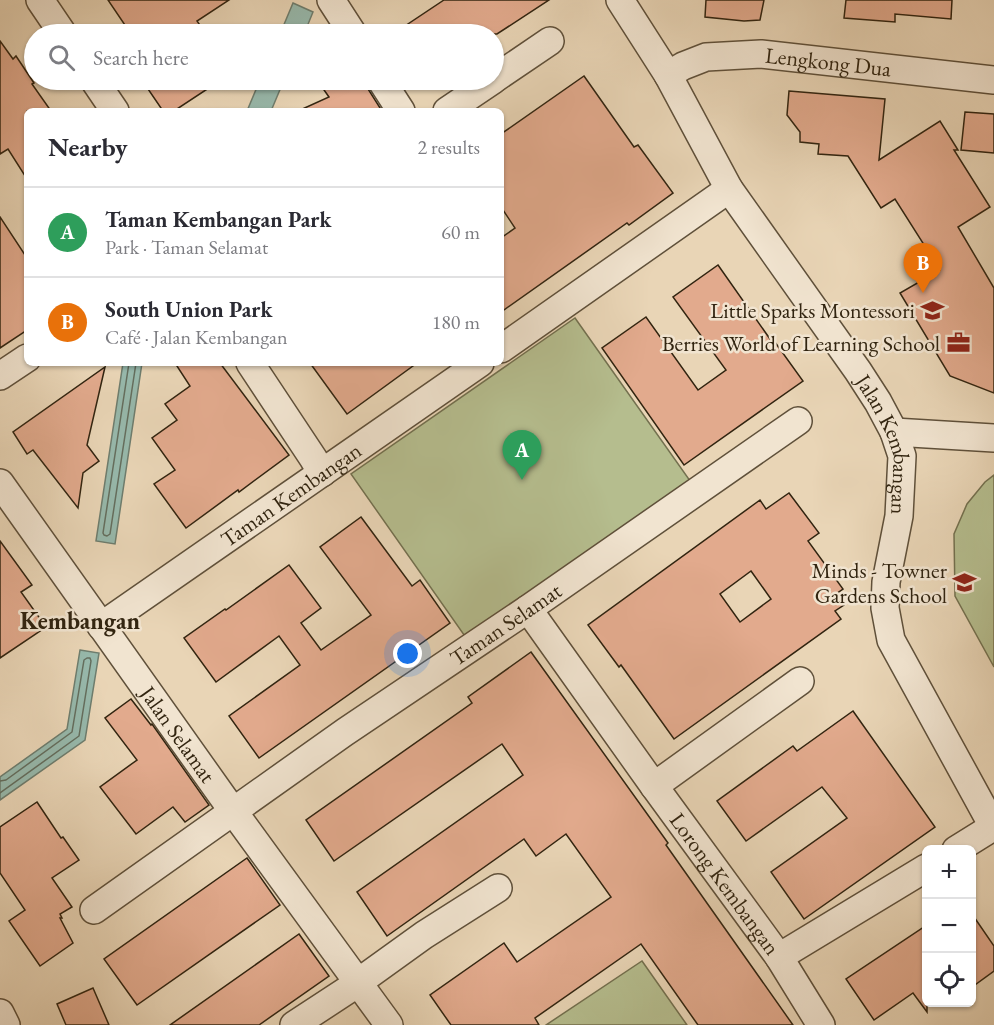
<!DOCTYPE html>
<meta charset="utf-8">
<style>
body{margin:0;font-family:"EB Garamond",serif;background:#f7f7f7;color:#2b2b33}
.controls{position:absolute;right:18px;bottom:18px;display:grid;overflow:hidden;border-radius:9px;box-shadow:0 2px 4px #0004}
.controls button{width:54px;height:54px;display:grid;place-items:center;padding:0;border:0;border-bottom:2px solid #e1e1e2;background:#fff;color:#2b2b33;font:30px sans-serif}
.you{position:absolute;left:408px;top:654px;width:21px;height:21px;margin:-15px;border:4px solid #fff;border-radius:50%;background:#1a73e8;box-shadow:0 0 0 9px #1a73e833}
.badge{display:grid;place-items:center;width:39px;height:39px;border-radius:50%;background:#1a73e8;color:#fff;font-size:20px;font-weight:700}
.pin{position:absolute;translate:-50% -50px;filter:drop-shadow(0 2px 3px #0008)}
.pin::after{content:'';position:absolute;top:32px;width:21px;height:18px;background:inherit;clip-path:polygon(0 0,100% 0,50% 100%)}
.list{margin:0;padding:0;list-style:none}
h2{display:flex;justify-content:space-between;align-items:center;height:78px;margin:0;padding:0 24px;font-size:26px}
h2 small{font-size:20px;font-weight:400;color:#7c7c81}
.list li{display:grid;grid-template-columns:39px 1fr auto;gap:18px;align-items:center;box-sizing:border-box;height:90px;padding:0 24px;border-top:2px solid #e1e1e2}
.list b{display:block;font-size:22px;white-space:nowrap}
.list p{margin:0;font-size:20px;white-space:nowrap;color:#7c7c81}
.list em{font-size:20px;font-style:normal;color:#7c7c81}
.icon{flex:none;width:33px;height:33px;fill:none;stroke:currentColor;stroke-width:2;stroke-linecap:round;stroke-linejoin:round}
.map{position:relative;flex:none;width:994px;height:1025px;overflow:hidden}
.search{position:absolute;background:#fff;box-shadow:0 2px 4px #0004;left:24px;top:24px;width:480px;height:66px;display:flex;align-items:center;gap:15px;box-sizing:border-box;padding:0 21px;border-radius:33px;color:#7c7c81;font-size:22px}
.panel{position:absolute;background:#fff;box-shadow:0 2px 4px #0004;left:24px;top:108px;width:480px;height:258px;border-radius:9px}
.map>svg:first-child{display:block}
</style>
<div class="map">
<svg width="994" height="1025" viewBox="0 0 994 1025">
<rect width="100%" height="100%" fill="#e9d5b6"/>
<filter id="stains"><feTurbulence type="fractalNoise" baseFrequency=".00333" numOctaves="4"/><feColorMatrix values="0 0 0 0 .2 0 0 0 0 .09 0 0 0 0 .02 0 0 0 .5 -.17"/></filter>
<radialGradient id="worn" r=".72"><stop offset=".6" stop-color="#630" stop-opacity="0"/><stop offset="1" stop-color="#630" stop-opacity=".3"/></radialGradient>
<g fill="#b5bd8e" stroke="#73704f" stroke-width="1.5">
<polygon points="575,318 693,485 469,642 351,474"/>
<polygon points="994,475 994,667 955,596 954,534 967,504 985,482"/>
<polygon points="642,961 687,1025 546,1025"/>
</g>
<g fill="#97b9ac" stroke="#6e7d6e" stroke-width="1.5">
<polygon points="293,3 313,12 304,34 280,34"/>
<polygon points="260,80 284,80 271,111 247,111"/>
<polygon points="123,363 142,363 115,544 96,541"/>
<polygon points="80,650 99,653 85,740 0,800 0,777 67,729"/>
</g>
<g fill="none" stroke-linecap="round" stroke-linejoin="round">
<g stroke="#646e5e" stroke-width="1.5">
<polyline points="129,363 103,533 104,535 107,536 110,534 136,363"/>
<polyline points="0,781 6,780 72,732 84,660 87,658 90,658 91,661 79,736 0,793"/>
</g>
</g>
<g fill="#e2aa8d" stroke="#312410" stroke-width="1.5" fill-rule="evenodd">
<polygon points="108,0 229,0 197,21 206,34 131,34"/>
<polygon points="444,0 549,0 497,34 393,34"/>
<polygon points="706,0 764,0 760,20 744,21 705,17"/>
<polygon points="846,0 952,0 951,19 895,14 895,22 844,18"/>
<polygon points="0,41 13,59 16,56 34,83 32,84 51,111 27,111 27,179 8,149 0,154"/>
<polygon points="584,76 634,147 638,145 673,193 629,225 627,223 501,312 501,238 515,228 501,207 501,134"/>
<polygon points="162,80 221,80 174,111 163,111 148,89"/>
<polygon points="317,80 365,80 368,89 382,111 298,111 329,97"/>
<polygon points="789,91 885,99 879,160 940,121 958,150 954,150 990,207 958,227 994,288 994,393 950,376 900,293 940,270 895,199 881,208 848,156 818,154 819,144 800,142 800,132 787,115"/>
<polygon points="965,112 994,114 994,153 961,150"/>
<polygon points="0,217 27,258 27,330 0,348"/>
<polygon points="718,265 770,339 772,338 803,381 684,465 602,348 646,317 698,390 726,370 673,297"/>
<polygon points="175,363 220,363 289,455 239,492 238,490 186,528 154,484 175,470 152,438 177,420 165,404 190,386"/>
<polygon points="310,363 417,363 347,414"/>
<polygon points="105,367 87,445 99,461 83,473 78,508 33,450 27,454 13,432"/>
<path d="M789,493L819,533L808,541L843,589L836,594L844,605L835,611L841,619L674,739L621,665L619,667L588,625L760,500L766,509ZM751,571L771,599L740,622L720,594Z"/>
<polygon points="361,517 412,586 420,580 450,623 259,758 229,716 300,665 279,636 216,682 184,638 225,609 226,610 289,565 321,608 301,623 321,650 371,615 320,547"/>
<polygon points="0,541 32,585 21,592 46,627 0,658"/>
<polygon points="531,652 668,843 666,845 793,1025 698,1025 641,944 535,1018 539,1025 451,1025 430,995 504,943 517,962 611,897 566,834 536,856 524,839 387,936 357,892 523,775 502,744 334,861 306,820 472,703 468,697"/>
<polygon points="131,699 151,725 152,724 209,805 185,822 173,807 136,834 100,787 137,760 105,718"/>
<polygon points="853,711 935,827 804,919 771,872 847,818 822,787 746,841 717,801 793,746 797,751"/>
<polygon points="37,802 61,838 63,837 79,860 52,878 72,907 60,914 62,918 60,918 73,943 40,966 9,921 25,910 0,873 0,827"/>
<polygon points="247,858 280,905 137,1005 104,959"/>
<polygon points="972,914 994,946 994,971 972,987"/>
<polygon points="927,925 927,1012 913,993 874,1020 846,979"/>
<polygon points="299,934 329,976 259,1025 170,1025"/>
<polygon points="93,988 109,1025 66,1025 57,1004"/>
</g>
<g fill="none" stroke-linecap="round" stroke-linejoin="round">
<defs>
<g id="street">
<polyline points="40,0 63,34"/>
<polyline points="331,0 353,34"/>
<path id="s1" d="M620,0L668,75L729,189L858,371L878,402L894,432L902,456L899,516L886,582L885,608L891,640L994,828"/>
<path id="s2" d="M668,75L683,66L706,57L761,54L994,80"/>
<polyline points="494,79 550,41"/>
<polyline points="94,80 115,111"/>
<polyline points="381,80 401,111"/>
<polyline points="447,111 493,80"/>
<polyline points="501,349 729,189"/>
<polyline points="250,363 313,458 322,473"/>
<polyline points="0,376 27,358"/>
<polyline points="894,432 994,438"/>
<path id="s3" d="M0,483L225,800L389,1025"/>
<path id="s4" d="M528,609L654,786L779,957L821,1025"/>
<path id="s5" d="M101,626L480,363"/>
<polyline points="654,786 800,681"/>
<polyline points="956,850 993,827"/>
<path id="s6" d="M94,910L345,732L528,609L798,421"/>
<polyline points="779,957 926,868"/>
<polyline points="0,1013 6,1025"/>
<polyline points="294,1025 349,989 424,935 498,888"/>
</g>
</defs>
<use href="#street" stroke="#5f503a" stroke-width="30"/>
<use href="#street" stroke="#f1e4d0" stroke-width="27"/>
</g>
<defs>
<symbol id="school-bare" viewBox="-9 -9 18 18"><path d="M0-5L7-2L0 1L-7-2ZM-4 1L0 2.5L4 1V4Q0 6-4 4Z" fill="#8f2418" stroke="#f1e4d0" stroke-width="2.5" paint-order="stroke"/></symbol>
<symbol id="office-bare" viewBox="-9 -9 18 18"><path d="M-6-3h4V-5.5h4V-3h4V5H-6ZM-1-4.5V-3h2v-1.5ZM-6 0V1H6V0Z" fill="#8f2418" stroke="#f1e4d0" stroke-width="2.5" paint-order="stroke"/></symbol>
</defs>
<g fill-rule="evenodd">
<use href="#school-bare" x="916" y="294" width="33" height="33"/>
<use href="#office-bare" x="942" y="326" width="33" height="33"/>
<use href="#school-bare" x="948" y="566" width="33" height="33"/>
</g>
<g text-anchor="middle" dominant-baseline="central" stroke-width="5" stroke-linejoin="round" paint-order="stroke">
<g font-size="22" fill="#312410" stroke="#f1e4d0">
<text stroke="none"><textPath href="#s2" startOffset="165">Lengkong Dua</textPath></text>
<text stroke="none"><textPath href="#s1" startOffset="522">Jalan Kembangan</textPath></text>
<text stroke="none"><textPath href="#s5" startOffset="231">Taman Kembangan</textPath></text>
<text stroke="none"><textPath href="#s6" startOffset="501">Taman Selamat</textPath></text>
<text stroke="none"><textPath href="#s3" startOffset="308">Jalan Selamat</textPath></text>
<text stroke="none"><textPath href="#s4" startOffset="338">Lorong Kembangan</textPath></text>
</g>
<g font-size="22" fill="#312410" stroke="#f1e4d0" text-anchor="end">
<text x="915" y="310">Little Sparks Montessori</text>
<text x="940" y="343">Berries World of Learning School</text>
<text x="947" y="570">Minds - Towner<tspan x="947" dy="25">Gardens School</tspan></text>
</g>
<g font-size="24" font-weight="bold" fill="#312410" stroke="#f1e4d0">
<text x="80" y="620">Kembangan</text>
</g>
</g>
<rect width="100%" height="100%" filter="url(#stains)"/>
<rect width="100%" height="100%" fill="url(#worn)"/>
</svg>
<div class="controls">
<button>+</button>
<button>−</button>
<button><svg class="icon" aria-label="locate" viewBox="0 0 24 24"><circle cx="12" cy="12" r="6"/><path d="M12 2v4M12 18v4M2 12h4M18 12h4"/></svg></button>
</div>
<div class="you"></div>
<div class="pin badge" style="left:522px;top:480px;background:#2e9e5b">A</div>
<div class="pin badge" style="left:923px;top:293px;background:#e8710a">B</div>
<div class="search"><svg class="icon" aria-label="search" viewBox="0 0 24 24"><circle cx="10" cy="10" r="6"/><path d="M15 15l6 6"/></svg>Search here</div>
<section class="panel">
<h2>Nearby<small>2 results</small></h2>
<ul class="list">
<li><span class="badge" style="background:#2e9e5b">A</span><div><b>Taman Kembangan Park</b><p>Park · Taman Selamat</p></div><em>60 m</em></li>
<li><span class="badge" style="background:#e8710a">B</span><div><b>South Union Park</b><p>Café · Jalan Kembangan</p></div><em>180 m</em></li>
</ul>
</section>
</div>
